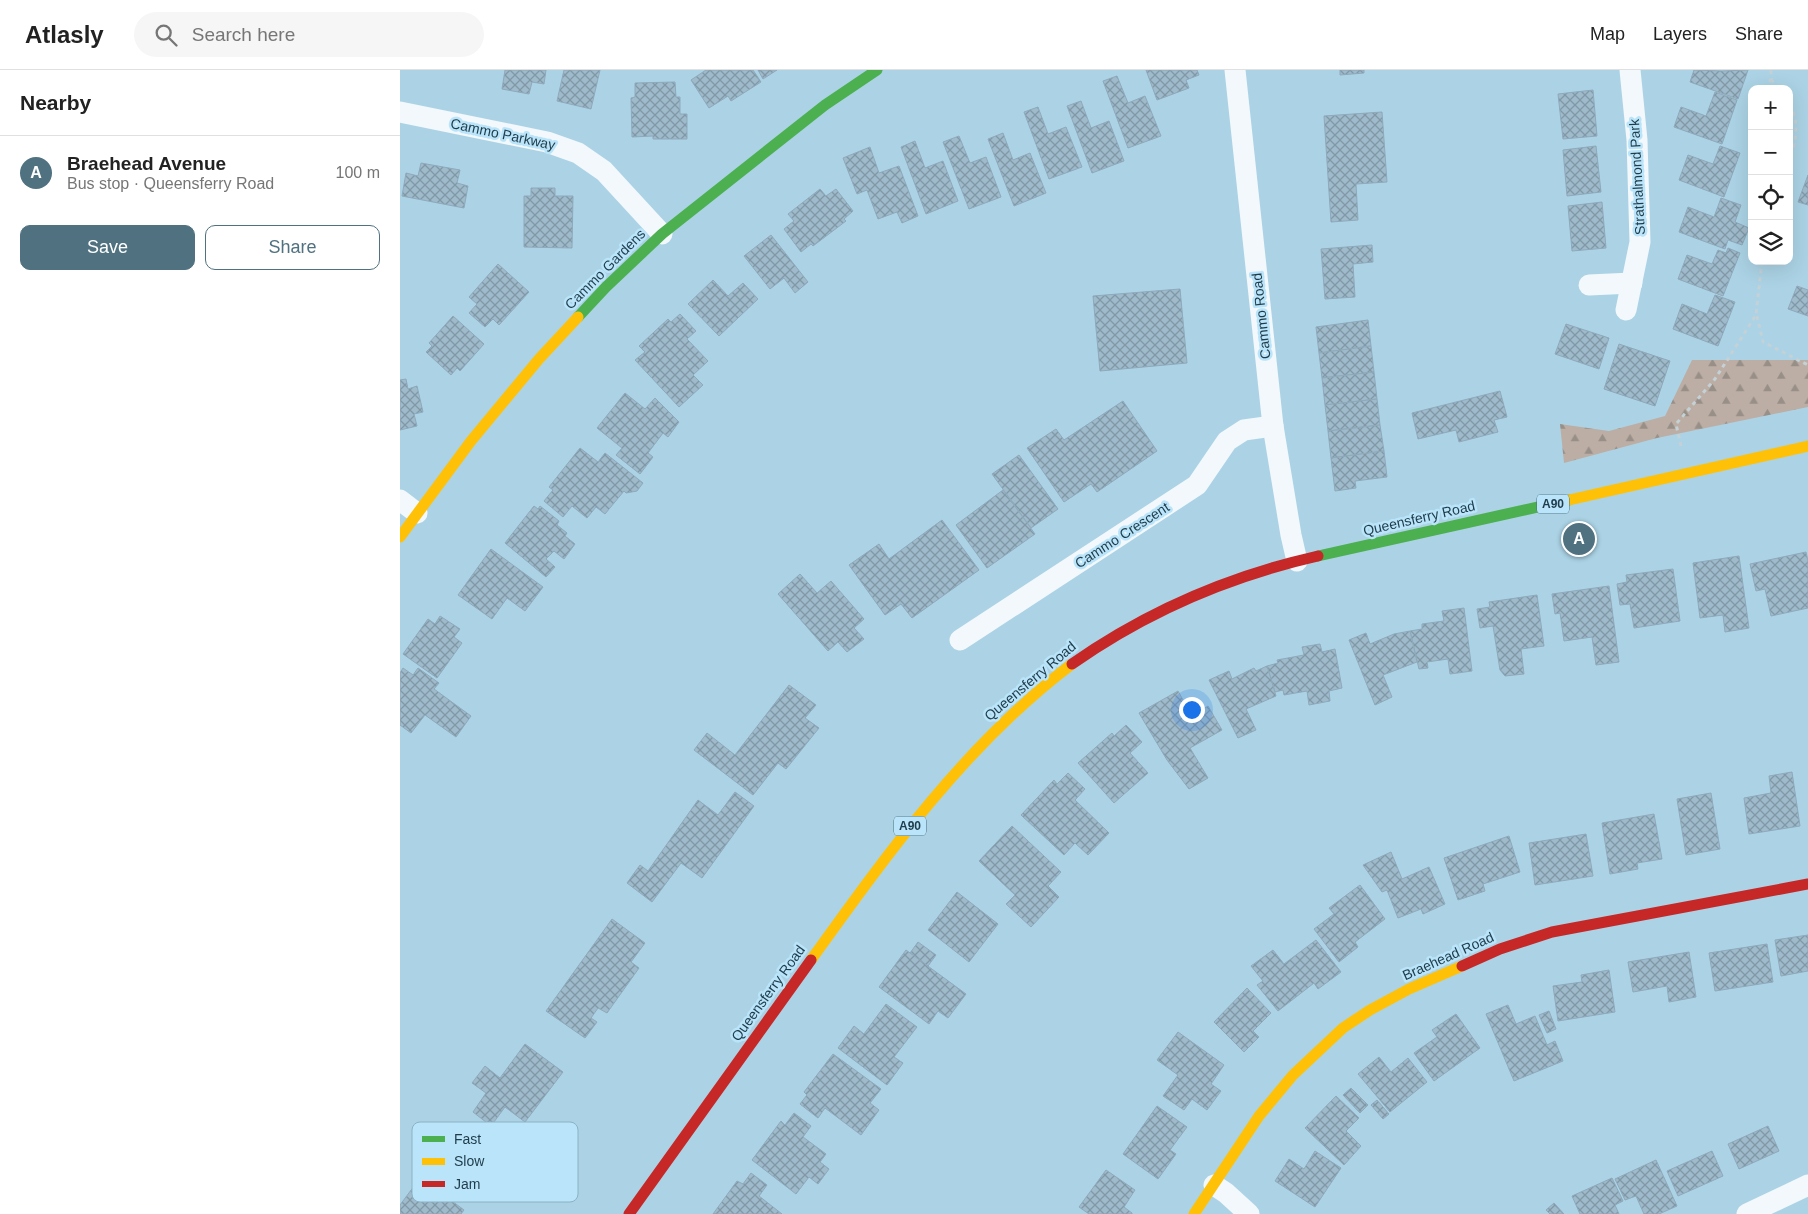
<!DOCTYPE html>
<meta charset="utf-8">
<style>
body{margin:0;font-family:Arial,sans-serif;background:#f6f6f6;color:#222}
.controls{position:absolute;right:15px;top:15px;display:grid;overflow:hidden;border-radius:10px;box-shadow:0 5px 20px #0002}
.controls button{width:45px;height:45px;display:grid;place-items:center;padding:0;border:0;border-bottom:1px solid #e0e0e0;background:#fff;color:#222;font:25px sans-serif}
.you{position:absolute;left:791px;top:639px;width:18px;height:18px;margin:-12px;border:4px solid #fff;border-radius:50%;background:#1a73e8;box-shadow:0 0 0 8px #1a73e833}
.badge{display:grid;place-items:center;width:32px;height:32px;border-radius:50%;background:#4f7180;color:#fff;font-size:16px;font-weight:700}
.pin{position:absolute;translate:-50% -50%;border:2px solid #fff;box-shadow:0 1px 5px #0006}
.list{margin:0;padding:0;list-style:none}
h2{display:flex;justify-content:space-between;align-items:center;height:65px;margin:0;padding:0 20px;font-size:21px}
h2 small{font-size:16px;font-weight:400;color:#767676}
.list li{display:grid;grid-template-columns:32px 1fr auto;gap:15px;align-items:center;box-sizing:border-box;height:75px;padding:0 20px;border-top:1px solid #e0e0e0}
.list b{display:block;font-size:19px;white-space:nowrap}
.list p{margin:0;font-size:16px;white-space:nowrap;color:#767676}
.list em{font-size:16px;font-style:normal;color:#767676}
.actions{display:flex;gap:10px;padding:15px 20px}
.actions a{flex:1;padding:11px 0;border:1px solid #4f7180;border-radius:10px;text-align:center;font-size:18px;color:#4f7180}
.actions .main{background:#4f7180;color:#fff}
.icon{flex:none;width:28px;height:28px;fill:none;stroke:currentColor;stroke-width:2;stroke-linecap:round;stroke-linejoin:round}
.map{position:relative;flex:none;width:1408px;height:1144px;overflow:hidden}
header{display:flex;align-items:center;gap:30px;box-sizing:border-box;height:70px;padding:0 25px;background:#fff;border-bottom:1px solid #e0e0e0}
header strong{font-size:24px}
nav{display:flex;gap:28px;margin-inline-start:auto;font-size:18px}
.search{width:350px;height:45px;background:#f6f6f6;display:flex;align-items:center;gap:12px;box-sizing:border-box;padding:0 18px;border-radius:28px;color:#767676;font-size:19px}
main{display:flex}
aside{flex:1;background:#fff}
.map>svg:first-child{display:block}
</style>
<header>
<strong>Atlasly</strong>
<div class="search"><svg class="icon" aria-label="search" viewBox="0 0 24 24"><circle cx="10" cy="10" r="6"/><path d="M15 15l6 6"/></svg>Search here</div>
<nav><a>Map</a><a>Layers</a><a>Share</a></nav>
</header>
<main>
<aside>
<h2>Nearby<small></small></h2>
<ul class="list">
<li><span class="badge">A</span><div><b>Braehead Avenue</b><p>Bus stop · Queensferry Road</p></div><em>100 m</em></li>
</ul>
<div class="actions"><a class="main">Save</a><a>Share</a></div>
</aside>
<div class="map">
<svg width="1408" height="1144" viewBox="0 0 1408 1144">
<defs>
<pattern id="forest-firs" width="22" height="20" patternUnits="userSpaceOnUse" patternTransform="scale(1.25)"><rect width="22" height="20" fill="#bcaea4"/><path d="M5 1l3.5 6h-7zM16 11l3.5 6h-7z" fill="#988f88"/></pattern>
<pattern id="building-cross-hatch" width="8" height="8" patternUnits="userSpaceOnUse" patternTransform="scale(1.25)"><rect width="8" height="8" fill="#9fbacb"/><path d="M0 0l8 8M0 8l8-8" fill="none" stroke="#8198a7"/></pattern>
</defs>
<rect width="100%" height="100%" fill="#abd3e5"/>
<polygon fill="url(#forest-firs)" points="1292,290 1408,290 1408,337 1257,368 1164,393 1160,354 1209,361 1265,346"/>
<g fill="url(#building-cross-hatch)" stroke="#8ea9ba">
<polygon points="105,0 146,0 144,14 132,12 129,24 102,19"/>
<polygon points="164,0 200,0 191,39 157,31"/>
<polygon points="306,0 353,0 361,12 331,31 328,26 309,38 291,10"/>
<polygon points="358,0 377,0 363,9"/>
<polygon points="746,0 797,0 799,5 786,10 789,18 757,30"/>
<polygon points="940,0 964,0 964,3 940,5"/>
<polygon points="1294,0 1322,1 1348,0 1338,29 1290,12"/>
<polygon points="717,6 728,33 745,26 761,66 728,78 703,11"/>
<polygon points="275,12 276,27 280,27 280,44 287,44 287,69 253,69 253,66 232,67 231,28 235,27 235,13"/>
<polygon points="1193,20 1197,66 1163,69 1158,24"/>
<polygon points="1315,22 1337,30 1322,74 1274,57 1281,37 1306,46"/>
<polygon points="681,31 691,58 709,51 724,91 692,103 667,36"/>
<polygon points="638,37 648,64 666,57 682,97 649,109 624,42"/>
<polygon points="982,42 987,112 956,114 958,150 931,152 924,46"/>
<polygon points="603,63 613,90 630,83 646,123 614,136 588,69"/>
<polygon points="559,66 570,93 586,87 601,127 569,139 543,72"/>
<polygon points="515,71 525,98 543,91 558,131 526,144 501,77"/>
<polygon points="1196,76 1201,122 1167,126 1163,80"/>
<polygon points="1320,76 1340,83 1324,127 1279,110 1288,85 1313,94"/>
<polygon points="470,77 479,103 499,96 518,146 502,153 497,142 478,149 467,120 457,124 443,88"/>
<polygon points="21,93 60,100 57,113 68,116 64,138 2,126 6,103 18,106"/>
<polygon points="1408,105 1408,135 1398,132"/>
<polygon points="131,118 155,118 155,126 173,126 172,178 124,177 124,126 131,126"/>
<polygon points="420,119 426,126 436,119 453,141 444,149 446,151 413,176 411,174 401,182 384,159 394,151 388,144"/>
<polygon points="1321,128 1341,135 1335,152 1349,158 1342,175 1328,170 1325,179 1279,162 1288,137 1314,147"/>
<polygon points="1202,132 1206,178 1172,181 1168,136"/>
<polygon points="371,165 408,212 395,223 384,208 370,219 344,186"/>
<polygon points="972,175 973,192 953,194 955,227 925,229 921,179"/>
<polygon points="1328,178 1340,183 1323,226 1278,209 1287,185 1312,194 1318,180 1326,183"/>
<polygon points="98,194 129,222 99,255 93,249 85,257 69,243 77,234 69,227"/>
<polygon points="313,210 328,226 343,213 358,229 319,266 288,234"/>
<polygon points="1397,216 1408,220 1408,246 1388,239"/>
<polygon points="780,219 787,293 700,301 693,226"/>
<polygon points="1315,225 1335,232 1318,276 1273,259 1282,234 1307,244"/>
<polygon points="280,244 296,261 287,269 308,291 293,305 303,315 279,337 235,290 245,282 239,276 268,249 271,252"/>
<polygon points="53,246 84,274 60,301 57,298 51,305 26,282 32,276 29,273"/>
<polygon points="968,250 971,276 919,283 916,257"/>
<polygon points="1166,254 1209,268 1199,299 1155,284"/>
<polygon points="1219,274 1270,291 1255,336 1204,319"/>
<polygon points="971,276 974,302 922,308 919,283"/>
<polygon points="974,302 977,329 925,335 922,308"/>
<polygon points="6,309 8,319 17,316 23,342 14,344 17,356 0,360 0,310"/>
<polygon points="1100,321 1107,347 1094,350 1098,362 1059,372 1056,360 1018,369 1012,343"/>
<polygon points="225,323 245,339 255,328 279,352 268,367 263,363 248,383 253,387 240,404 216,385 222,378 197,358"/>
<polygon points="977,329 980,355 928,361 925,335"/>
<polygon points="723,331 757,381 697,422 691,414 664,432 627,378 656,359 664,370"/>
<polygon points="980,355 984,381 931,388 928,361"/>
<polygon points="180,378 198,392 205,383 243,413 237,421 226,423 224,421 205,444 196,437 187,448 172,436 163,447 144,431 153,420 149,417"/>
<polygon points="984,381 987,407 955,411 956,418 935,421 931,388"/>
<polygon points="619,385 658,439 631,458 592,404"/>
<polygon points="603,420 635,464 587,498 556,455"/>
<polygon points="134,436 138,439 140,436 159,451 157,455 167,463 165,466 175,474 164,489 154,481 146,489 155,497 146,507 105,473"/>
<polygon points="542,450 579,500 512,548 501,534 485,545 449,495 479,474 489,489"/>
<polygon points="91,479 143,517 125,541 107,528 92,549 58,525"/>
<polygon points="1406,482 1408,491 1408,538 1371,546 1365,519 1356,521 1350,494"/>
<polygon points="1339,486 1349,558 1325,562 1323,545 1300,548 1293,493"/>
<polygon points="1273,499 1280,551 1234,558 1230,534 1220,535 1217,514 1227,512 1226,505"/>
<polygon points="400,504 417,523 431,511 464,549 454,558 464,569 447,582 438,572 428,581 378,524"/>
<polygon points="1209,516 1219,592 1196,595 1192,567 1164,571 1160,543 1155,544 1152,524"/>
<polygon points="1137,525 1144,576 1121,579 1124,604 1105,606 1100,600 1093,556 1080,558 1077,539 1090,537 1089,532"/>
<polygon points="1064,538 1072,601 1050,604 1048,589 1027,592 1028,598 1019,599 1010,561 1022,559 1022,554 1044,551 1042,541"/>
<polygon points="40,546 60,559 54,567 62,573 37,608 3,584 28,549 35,554"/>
<polygon points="1010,561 1017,592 983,605 992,627 975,635 949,570 966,563 970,574 994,564"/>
<polygon points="920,574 922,582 935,579 942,618 929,621 930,631 909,635 907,621 884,625 883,620 875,622 867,596 878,593 877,590 904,585 902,577"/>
<polygon points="867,596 876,626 846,639 856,660 838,668 809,610 829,601 832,609 854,598 856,601"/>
<polygon points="3,598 13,605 18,598 39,613 34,619 71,646 56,667 25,645 11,663 0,655 0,603"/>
<polygon points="389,615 416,635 405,648 419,658 386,699 378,693 353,725 294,680 307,663 335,685"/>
<polygon points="778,621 792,646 808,636 822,660 790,678 808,708 789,719 767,690 739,643"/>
<polygon points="726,655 742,672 730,683 748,703 714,733 678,693 712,663 714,666"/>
<polygon points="1392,702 1400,756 1349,764 1344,728 1371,723 1369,706"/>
<polygon points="668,703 685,719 675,730 709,763 688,785 675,773 664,785 621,745 654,710 657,714"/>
<polygon points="335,722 354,736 302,808 281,793 252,832 227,813 240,795 248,801 298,730 318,745"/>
<polygon points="1311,723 1320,779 1286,785 1277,729"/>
<polygon points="1254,744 1262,789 1237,793 1238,799 1210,804 1202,753"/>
<polygon points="612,756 661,802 648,816 659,827 631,857 606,834 615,825 579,791"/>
<polygon points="1186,764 1193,806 1135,815 1129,773"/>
<polygon points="1109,766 1120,802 1083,814 1085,821 1058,830 1044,788"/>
<polygon points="991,782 1002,809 1029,797 1045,834 1023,844 1021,839 998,848 987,820 982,822 963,795"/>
<polygon points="960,815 985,849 955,872 958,877 939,892 914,859 934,844 929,838"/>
<polygon points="557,822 598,854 569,892 528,860"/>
<polygon points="212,849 245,873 231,892 239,898 207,943 198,938 191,948 197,952 185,968 146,941"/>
<polygon points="1408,865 1408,901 1381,906 1375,870"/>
<polygon points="916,870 941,902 918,919 914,913 878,941 857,915 863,911 851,896 873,880 884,894"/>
<polygon points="518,872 536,885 528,896 510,883"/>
<polygon points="1367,874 1373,912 1315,921 1309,883"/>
<polygon points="506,880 566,924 548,948 538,941 529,954 479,917"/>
<polygon points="1289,882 1296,927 1269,932 1267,916 1233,922 1228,892"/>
<polygon points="1209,900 1215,942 1158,951 1153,916 1182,912 1181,905"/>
<polygon points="847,918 871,943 853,961 859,967 844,982 814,952"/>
<polygon points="486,934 517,957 494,987 503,993 487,1015 438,978 454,956 464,964"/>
<polygon points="1108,935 1116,954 1135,946 1147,975 1155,971 1163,991 1114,1011 1086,944"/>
<polygon points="1149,941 1156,959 1147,963 1139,945"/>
<polygon points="1056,944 1080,978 1034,1011 1014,983 1037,967 1032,960"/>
<polygon points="778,962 824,995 811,1014 821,1021 807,1040 792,1029 784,1040 763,1026 778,1005 757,990"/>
<polygon points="125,974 163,1002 125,1052 105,1037 91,1056 73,1042 86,1023 72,1013 85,996 100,1008"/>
<polygon points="433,984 481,1019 470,1033 479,1040 461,1065 425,1038 418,1048 400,1034 407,1025 404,1022"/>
<polygon points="979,987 991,1002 1008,988 1027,1012 990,1042 958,1004"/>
<polygon points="951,1018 968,1035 960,1043 943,1025"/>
<polygon points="936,1026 959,1048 946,1061 961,1076 944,1095 905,1058"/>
<polygon points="977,1030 989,1044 983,1049 971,1035"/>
<polygon points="757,1036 787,1057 770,1080 776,1084 758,1109 723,1084"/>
<polygon points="394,1043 411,1056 403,1067 426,1084 420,1092 429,1099 418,1114 409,1107 396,1124 352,1090 381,1051 385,1055"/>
<polygon points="1368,1056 1379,1081 1339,1099 1328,1074"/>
<polygon points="915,1081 941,1098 915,1137 875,1111 889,1089 904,1099"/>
<polygon points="1312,1081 1323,1106 1278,1126 1267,1101"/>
<polygon points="22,1089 34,1098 25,1111 64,1140 61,1144 0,1144 0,1135 20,1108 13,1102"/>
<polygon points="1256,1090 1277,1136 1259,1144 1244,1144 1236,1126 1225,1130 1215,1109"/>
<polygon points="706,1100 735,1120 724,1137 732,1143 732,1144 689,1144 679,1137"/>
<polygon points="351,1103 367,1115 359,1126 382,1144 313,1144 337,1111 343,1114"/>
<polygon points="1212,1108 1223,1131 1215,1135 1219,1144 1180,1144 1172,1126"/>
<polygon points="1154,1133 1164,1144 1150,1144 1146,1140"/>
</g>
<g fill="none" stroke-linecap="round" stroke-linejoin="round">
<g stroke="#c4d1d7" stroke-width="3" stroke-dasharray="4 4" stroke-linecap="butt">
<polyline points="1371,9 1378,19"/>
<polyline points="1366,19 1371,9 1371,0"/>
<path d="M1389,35C1401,51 1395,74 1389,92"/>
<polyline points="1352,68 1352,72"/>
<polyline points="1357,246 1363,272 1408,295"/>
<polyline points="1281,376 1276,354 1315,309 1356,245 1362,191"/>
</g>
<g stroke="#f2f8fb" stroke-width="21">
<polyline points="835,0 873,356 891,465 897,491"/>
<polyline points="0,42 147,72 178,83 204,101 262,164"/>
<polyline points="1189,215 1232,213"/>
<polyline points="1226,240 1240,172 1237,70 1230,0"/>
<polyline points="0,430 17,443"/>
<polyline points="560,570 797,415 827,371 844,360 873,356"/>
<polyline points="814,1115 826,1123 849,1144"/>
<polyline points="1347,1144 1408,1115"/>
</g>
<g stroke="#4caf50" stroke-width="11">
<polyline points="178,247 206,217 262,164 425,35 477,0"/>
<polyline points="918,486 1169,430"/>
</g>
<g stroke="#ffc107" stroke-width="11">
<polyline points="1169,430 1408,376"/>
<polyline points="0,467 71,371 139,289 178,247"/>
<path d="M411,890C488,783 566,674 672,594"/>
<polyline points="794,1144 859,1046 893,1005 943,958 970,940 1009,919 1062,896"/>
</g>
<g stroke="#c62828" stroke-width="11">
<path d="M672,594C746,542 830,506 918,486"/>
<polyline points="1062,896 1100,879 1152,862 1408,814"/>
<polyline points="229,1144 411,890"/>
</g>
</g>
<g text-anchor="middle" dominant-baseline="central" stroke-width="5" stroke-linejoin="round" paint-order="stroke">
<g fill="#bae4f9" stroke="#4d6e7e" stroke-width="1">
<rect x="1137" y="424.5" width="32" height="19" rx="4"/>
<rect x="494" y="746.5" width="32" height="19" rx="4"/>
</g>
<g font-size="12" font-weight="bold" fill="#1e3c4a">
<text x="1153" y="434">A90</text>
<text x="510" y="756">A90</text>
</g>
<g font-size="14" fill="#1e3c4a" stroke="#bae4f9">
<text transform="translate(103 64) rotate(12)">Cammo Parkway</text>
<text transform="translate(1237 107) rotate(-93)">Strathalmond Park</text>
<text transform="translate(205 199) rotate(-45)">Cammo Gardens</text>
<text transform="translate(861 246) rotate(-96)">Cammo Road</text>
<text transform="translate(1019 448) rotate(-13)">Queensferry Road</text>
<text transform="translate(722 465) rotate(-33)">Cammo Crescent</text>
<text transform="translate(630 611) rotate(-40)">Queensferry Road</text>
<text transform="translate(1048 886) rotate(-24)">Braehead Road</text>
<text transform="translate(368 923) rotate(-54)">Queensferry Road</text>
</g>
</g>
<rect x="12" y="1052" width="166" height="80" rx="8" fill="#bae4f9" stroke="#8bb2c4" stroke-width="1"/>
<rect x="22" y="1066" width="23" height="6" fill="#4caf50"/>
<rect x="22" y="1088" width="23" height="7" fill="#ffc107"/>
<rect x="22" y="1111" width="23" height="6" fill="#c62828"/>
<g font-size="14" fill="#1e3c4a">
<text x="54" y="1074">Fast</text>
<text x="54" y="1096">Slow</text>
<text x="54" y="1119">Jam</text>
</g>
</svg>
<div class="controls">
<button>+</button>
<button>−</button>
<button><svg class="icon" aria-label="locate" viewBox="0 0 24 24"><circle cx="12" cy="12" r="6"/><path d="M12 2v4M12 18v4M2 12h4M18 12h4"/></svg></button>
<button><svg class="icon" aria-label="layers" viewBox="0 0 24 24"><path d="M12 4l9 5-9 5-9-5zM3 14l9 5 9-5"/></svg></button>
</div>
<div class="you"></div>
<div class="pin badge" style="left:1179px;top:469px">A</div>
</div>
</main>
